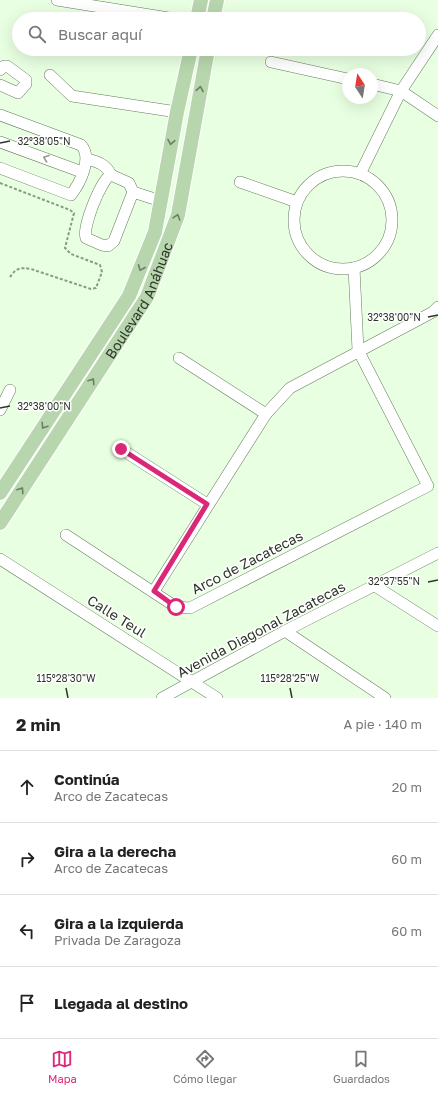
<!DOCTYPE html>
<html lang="es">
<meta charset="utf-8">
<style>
body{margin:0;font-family:"Golos Text",sans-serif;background:#f6f6f6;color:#222}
.compass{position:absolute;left:342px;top:68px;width:36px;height:36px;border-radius:50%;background:#fff;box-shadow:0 4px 16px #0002;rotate:348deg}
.stop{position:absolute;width:12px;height:12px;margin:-9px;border:3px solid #db2777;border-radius:50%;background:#fff}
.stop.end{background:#db2777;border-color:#fff;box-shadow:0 1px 4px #0008}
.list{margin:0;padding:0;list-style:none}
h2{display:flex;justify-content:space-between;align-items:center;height:52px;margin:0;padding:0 16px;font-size:17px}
h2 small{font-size:13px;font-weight:400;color:#767676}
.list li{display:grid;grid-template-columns:26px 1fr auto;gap:12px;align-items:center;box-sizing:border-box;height:72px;padding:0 16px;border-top:1px solid #e0e0e0}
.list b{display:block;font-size:15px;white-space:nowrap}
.list p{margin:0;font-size:13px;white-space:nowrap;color:#767676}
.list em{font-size:13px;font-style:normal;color:#767676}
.icon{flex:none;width:22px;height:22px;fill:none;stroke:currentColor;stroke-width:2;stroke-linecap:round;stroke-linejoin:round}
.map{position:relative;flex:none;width:438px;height:698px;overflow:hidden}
.search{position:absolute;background:#fff;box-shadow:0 4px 16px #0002;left:12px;right:12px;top:12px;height:44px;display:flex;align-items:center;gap:10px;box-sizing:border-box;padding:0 14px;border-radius:22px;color:#767676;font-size:15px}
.sheet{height:340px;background:#fff}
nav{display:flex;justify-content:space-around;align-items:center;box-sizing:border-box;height:56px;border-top:1px solid #e0e0e0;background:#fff;font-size:11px;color:#767676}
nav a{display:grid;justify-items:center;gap:2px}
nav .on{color:#db2777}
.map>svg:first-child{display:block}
</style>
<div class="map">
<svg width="438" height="698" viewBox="0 0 438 698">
<rect width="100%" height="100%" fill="#e8ffe1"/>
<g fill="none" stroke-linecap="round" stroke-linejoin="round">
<defs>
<g id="minor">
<polyline points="57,0 175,19"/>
<polyline points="271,62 348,79"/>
<polyline points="0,70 4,66 7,66 26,80 26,84 18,93 0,85"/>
<polyline points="50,75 72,96 177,112"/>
<polyline points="372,84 401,91 438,116"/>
<path d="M0,115L81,145C93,158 80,183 71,195L0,168"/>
<polyline points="0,142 82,172"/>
<path d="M87,159C98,162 106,164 111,175"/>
<circle cx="343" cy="220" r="49"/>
<polyline points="360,174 401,91 438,35"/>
<path d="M111,175L129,183L133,192L114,241L108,246L102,245L86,238C82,228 101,179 111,175Z"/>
<polyline points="240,182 297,202"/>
<polyline points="133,192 161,201"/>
<polyline points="179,358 266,414"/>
<polyline points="0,410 10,390"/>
<polyline points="121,449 207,504"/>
<polyline points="66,535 176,607 190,608 428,486 358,350 354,268"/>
<polyline points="0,559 217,698"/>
<polyline points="375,586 438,626"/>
<polyline points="154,591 266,414 290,388 433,312 438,307"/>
<polyline points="285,631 385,698"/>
<polyline points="162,698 285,631 438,553"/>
</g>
<g id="major">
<polyline points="197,19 201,0"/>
<polyline points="213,19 217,0"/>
<polyline points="0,493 129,296 155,232 177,112 191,49"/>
<path id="s1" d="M0,523L147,297L178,215L208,49"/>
</g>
</defs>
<use href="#minor" stroke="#677b60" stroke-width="12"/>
<use href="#major" stroke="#fff" stroke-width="16"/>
<path stroke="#8b9a86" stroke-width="2" stroke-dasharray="3 2" stroke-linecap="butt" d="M0,183L70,210L74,213L65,248L71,254L100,265L102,272L96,288L91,289L31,269C21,267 16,268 10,277"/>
<use href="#minor" stroke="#fff" stroke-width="11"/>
<use href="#major" stroke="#b8d6ad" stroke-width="14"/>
</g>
<defs><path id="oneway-chevron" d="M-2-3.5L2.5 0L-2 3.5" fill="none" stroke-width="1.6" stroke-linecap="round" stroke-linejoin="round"/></defs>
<g stroke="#6c7e66">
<use href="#oneway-chevron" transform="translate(200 89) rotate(-80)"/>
<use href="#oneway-chevron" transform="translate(171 142) rotate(100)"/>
<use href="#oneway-chevron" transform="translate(177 217) rotate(-73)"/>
<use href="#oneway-chevron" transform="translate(141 268) rotate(112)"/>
<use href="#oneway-chevron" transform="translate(92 381) rotate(-57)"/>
<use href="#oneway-chevron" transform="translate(44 426) rotate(123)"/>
<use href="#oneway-chevron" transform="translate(21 490) rotate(-57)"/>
</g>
<use stroke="#969a95" href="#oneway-chevron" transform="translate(46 158) rotate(-160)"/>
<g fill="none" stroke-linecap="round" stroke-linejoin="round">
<polyline stroke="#db2777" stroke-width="5" points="121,449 207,504 154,591 176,607"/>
</g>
<path fill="none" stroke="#2e362b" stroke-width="1.5" d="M0,143L10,141M428,317L438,315M0,408L10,406M428,582L438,580M66,688L68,698M290,688L292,698"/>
<g text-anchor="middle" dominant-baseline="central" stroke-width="3" stroke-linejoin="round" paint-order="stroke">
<g font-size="14" fill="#2e362b" stroke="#fff">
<text stroke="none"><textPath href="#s1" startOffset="263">Boulevard Anáhuac</textPath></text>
<text transform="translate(247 562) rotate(-27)">Arco de Zacatecas</text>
<text transform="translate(117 616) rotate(32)">Calle Teul</text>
<text transform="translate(261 629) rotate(-28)">Avenida Diagonal Zacatecas</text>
</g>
</g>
<g font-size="10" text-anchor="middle" fill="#2e362b" stroke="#fff" stroke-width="3" stroke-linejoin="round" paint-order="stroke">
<text x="44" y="145">32°38'05"N</text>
<text x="394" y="321">32°38'00"N</text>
<text x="44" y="410">32°38'00"N</text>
<text x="394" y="585">32°37'55"N</text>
<text x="66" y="682">115°28'30"W</text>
<text x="290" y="682">115°28'25"W</text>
</g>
</svg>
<svg class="compass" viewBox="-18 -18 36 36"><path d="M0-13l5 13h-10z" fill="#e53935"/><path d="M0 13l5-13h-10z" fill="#767676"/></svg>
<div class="stop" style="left:176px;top:607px"></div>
<div class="stop end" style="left:121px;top:449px"></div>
<div class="search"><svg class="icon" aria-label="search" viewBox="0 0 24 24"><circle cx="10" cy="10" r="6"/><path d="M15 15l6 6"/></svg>Buscar aquí</div>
</div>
<section class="sheet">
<h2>2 min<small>A pie · 140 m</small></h2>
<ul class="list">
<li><svg class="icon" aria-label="ahead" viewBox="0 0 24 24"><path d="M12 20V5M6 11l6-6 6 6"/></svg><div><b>Continúa</b><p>Arco de Zacatecas</p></div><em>20 m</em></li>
<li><svg class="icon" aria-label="right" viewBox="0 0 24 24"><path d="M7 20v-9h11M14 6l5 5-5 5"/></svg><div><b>Gira a la derecha</b><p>Arco de Zacatecas</p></div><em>60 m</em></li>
<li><svg class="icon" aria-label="left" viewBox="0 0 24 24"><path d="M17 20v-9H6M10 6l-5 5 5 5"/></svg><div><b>Gira a la izquierda</b><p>Privada De Zaragoza</p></div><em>60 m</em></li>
<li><svg class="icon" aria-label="arrive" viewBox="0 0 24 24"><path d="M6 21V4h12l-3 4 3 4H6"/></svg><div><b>Llegada al destino</b></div></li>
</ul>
</section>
<nav>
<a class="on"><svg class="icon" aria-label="map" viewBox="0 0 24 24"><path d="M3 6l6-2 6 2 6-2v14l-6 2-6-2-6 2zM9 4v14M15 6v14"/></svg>Mapa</a>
<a><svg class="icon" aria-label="directions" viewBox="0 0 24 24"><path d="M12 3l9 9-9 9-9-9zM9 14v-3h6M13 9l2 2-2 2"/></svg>Cómo llegar</a>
<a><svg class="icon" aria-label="saved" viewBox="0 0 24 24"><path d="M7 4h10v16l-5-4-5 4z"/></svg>Guardados</a>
</nav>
